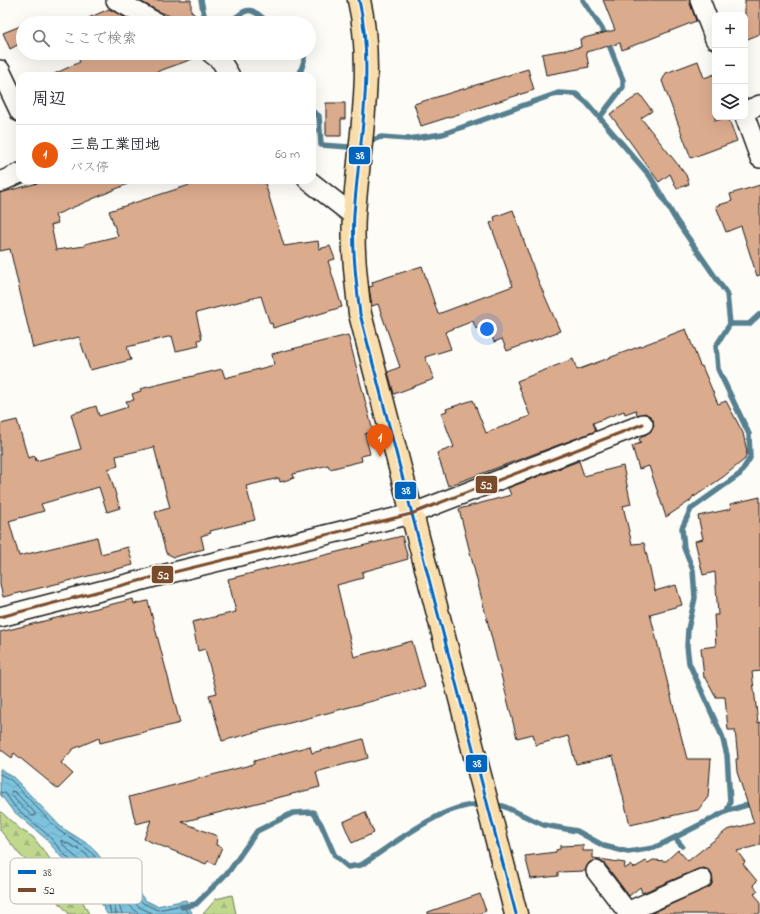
<!DOCTYPE html>
<html lang="ja">
<meta charset="utf-8">
<style>
body{margin:0;font-family:"Indie Flower","Klee One",sans-serif;background:#f2f2f3;color:#2b2b33}
.controls{position:absolute;right:12px;top:12px;display:grid;overflow:hidden;border-radius:8px;box-shadow:0 4px 16px #0002}
.controls button{width:36px;height:36px;display:grid;place-items:center;padding:0;border:0;border-bottom:1px solid #e1e1e2;background:#fff;color:#2b2b33;font:20px sans-serif}
.you{position:absolute;left:487px;top:329px;width:14px;height:14px;margin:-10px;border:3px solid #fff;border-radius:50%;background:#1a73e8;box-shadow:0 0 0 6px #1a73e833}
.badge{display:grid;place-items:center;width:26px;height:26px;border-radius:50%;background:#ea580c;color:#fff;font-size:13px;font-weight:700}
.pin{position:absolute;translate:-50% -33px;filter:drop-shadow(0 1px 2px #0008)}
.pin::after{content:'';position:absolute;top:21px;width:14px;height:12px;background:inherit;clip-path:polygon(0 0,100% 0,50% 100%)}
.list{margin:0;padding:0;list-style:none}
h2{display:flex;justify-content:space-between;align-items:center;height:52px;margin:0;padding:0 16px;font-size:17px}
h2 small{font-size:13px;font-weight:400;color:#7c7c81}
.list li{display:grid;grid-template-columns:26px 1fr auto;gap:12px;align-items:center;box-sizing:border-box;height:60px;padding:0 16px;border-top:1px solid #e1e1e2}
.list b{display:block;font-size:15px;white-space:nowrap}
.list p{margin:0;font-size:13px;white-space:nowrap;color:#7c7c81}
.list em{font-size:13px;font-style:normal;color:#7c7c81}
.icon{flex:none;width:22px;height:22px;fill:none;stroke:currentColor;stroke-width:2;stroke-linecap:round;stroke-linejoin:round}
.map{position:relative;flex:none;width:760px;height:914px;overflow:hidden}
.search{position:absolute;background:#fff;box-shadow:0 4px 16px #0002;left:16px;top:16px;width:300px;height:44px;display:flex;align-items:center;gap:10px;box-sizing:border-box;padding:0 14px;border-radius:22px;color:#7c7c81;font-size:15px}
.panel{position:absolute;background:#fff;box-shadow:0 4px 16px #0002;left:16px;top:72px;width:300px;height:112px;border-radius:12px}
.map>svg:first-child{display:block}
</style>
<div class="map">
<svg width="760" height="914" viewBox="0 0 760 914">
<defs>
<pattern id="forest-firs" width="22" height="20" patternUnits="userSpaceOnUse"><rect width="22" height="20" fill="#c0d88e"/><path d="M5 1l3.5 6h-7zM16 11l3.5 6h-7z" fill="#a4b97a"/></pattern>
<pattern id="water-waves" width="16" height="10" patternUnits="userSpaceOnUse"><rect width="16" height="10" fill="#7dc3de"/><path d="M0 5q4-4 8 0t8 0" fill="none" stroke="#6ba7be"/></pattern>
</defs>
<rect width="100%" height="100%" fill="#fdfcf7"/>
<filter id="ink" filterUnits="userSpaceOnUse"><feTurbulence type="fractalNoise" baseFrequency=".025" numOctaves="2"/><feDisplacementMap in="SourceGraphic" scale="8" xChannelSelector="R" yChannelSelector="G"/><feConvolveMatrix kernelMatrix="1 2 1 2 8 2 1 2 1" color-interpolation-filters="sRGB"/></filter>
<g filter="url(#ink)">
<g fill="url(#forest-firs)" stroke="#6e7a55">
<polygon points="0,811 21,830 33,837 82,900 89,914 69,914 48,890 42,875 20,855 0,830"/>
<polygon points="232,895 236,914 203,914 216,899"/>
</g>
<polygon fill="url(#water-waves)" stroke="#568090" points="0,769 13,777 61,827 91,846 110,869 132,885 145,900 157,906 186,900 192,913 107,914 93,887 62,858 46,839 12,810 0,794"/>
<g fill="none" stroke-linecap="round" stroke-linejoin="round">
<g stroke="#435f6a" stroke-width="1">
<polyline points="0,774 11,780 58,830 89,850 107,871 129,888 143,903 157,910 183,905 188,914"/>
<polygon points="12,791 15,792 35,813 35,816 32,816 19,804 11,794"/>
<polyline points="0,792 5,793 15,807 49,836 65,855 96,884 109,905 111,914"/>
<path d="M116,914C114,886 78,862 61,842V840L85,853L103,875L126,891L139,907L154,914"/>
<polyline points="122,914 116,896 117,894 139,914"/>
</g>
<g stroke="#568090" stroke-width="5.5">
<polyline points="201,0 204,15 210,23"/>
<polyline points="583,0 604,32 623,80 623,87 600,117"/>
<path d="M226,23C246,14 245,0 268,23"/>
<polyline points="299,76 304,61 304,53"/>
<polyline points="312,111 319,116 321,145 349,147 356,145"/>
<polyline points="367,142 381,137 408,139 443,134 558,93 576,94 586,102 650,176 676,220 727,294 730,324 716,346 718,369 749,434 750,458 740,474 691,509 682,528 684,548 693,570 695,598 688,629 687,646 689,663 722,736 727,755 730,802 727,811 654,848 628,852 604,846 577,831 544,825 503,806 493,805"/>
<polyline points="730,324 749,324 760,314"/>
<polyline points="727,811 760,801"/>
<polyline points="675,838 682,846"/>
<path d="M182,907L196,904L230,870L257,831L293,813L313,812L321,824L335,856L348,867L361,865C393,845 444,802 482,805"/>
</g>
</g>
<g fill="#dbab8d" stroke="#1c1c1c">
<polygon points="138,0 191,0 191,11 203,23 187,23 158,11"/>
<polygon points="603,0 689,0 696,21 622,50 620,43 586,52 589,67 546,75 542,54 581,47 580,39 615,30"/>
<polygon points="745,0 760,0 760,34 745,40"/>
<polygon points="109,9 135,23 77,23"/>
<polygon points="23,25 23,42 10,49 3,33"/>
<polygon points="76,53 200,53 201,56 145,76 50,76 80,62"/>
<polygon points="698,61 704,78 715,74 715,121 728,117 737,141 691,158 662,81 666,73"/>
<polygon points="528,69 534,90 421,126 414,104"/>
<polygon points="640,94 652,111 641,118 686,175 689,184 677,189 670,174 659,182 610,114"/>
<polygon points="326,103 345,103 345,119 341,119 341,136 326,136"/>
<polygon points="49,180 137,180 55,215 58,223 51,225 56,250 85,246 85,244 118,236 109,211 205,180 264,180 284,246 318,241 319,249 330,246 335,259 328,261 342,307 273,328 272,323 270,324 261,296 196,313 202,339 198,340 199,346 176,351 172,336 127,347 131,360 90,370 79,337 33,348 10,249 0,251 0,193"/>
<polygon points="760,185 760,275 757,276 741,226 726,232 716,206 732,201 730,194"/>
<polygon points="513,210 537,278 560,331 507,351 502,339 494,342 487,324 476,329 473,321 445,332 451,349 425,357 434,379 394,394 388,372 400,367 378,304 372,306 369,287 373,286 372,282 422,266 438,314 513,286 490,223 495,221 494,217"/>
<polygon points="686,329 700,366 702,366 718,404 726,401 743,433 747,452 745,459 723,477 694,497 694,495 690,501 666,517 649,466 639,469 632,446 641,443 639,439 651,431 654,426 653,420 650,416 645,413 637,415 636,410 625,414 624,411 593,423 596,431 448,486 437,453 454,447 441,413 447,411 446,409 473,400 486,433 530,416 517,381 573,359 577,370"/>
<polygon points="348,335 373,431 365,434 370,454 361,456 362,461 330,469 328,465 293,474 294,478 280,482 279,478 246,486 255,520 210,531 211,533 201,536 204,549 174,557 166,553 155,512 170,508 154,447 116,456 118,466 108,469 120,508 107,512 99,487 41,504 44,511 9,521 19,556 97,537 101,554 128,547 133,565 3,597 0,585 0,424 17,420 28,458 35,456 36,461 81,449 71,414 96,406 99,416 128,407 126,401 134,400 132,394 141,391 140,389 222,369 225,378 274,365 272,354"/>
<polygon points="579,461 584,476 623,466 631,504 623,506 632,544 644,543 655,591 676,585 682,605 650,614 687,759 711,759 708,797 698,810 630,825 613,756 576,764 568,736 536,745 533,734 517,738 459,509 511,495 508,488"/>
<polygon points="760,497 760,671 752,672 758,723 760,722 760,845 737,851 745,862 743,864 757,881 753,885 758,891 754,894 760,901 760,914 650,914 711,886 713,881 712,875 709,870 704,868 698,869 642,893 640,887 629,896 605,864 600,861 590,862 585,871 558,872 558,876 531,879 525,856 556,852 556,850 560,849 560,846 583,845 583,851 593,851 593,858 625,863 624,869 631,865 634,868 646,861 648,863 653,860 666,861 678,850 688,861 727,830 754,823 737,772 736,759 738,759 735,730 728,730 725,697 716,697 706,678 704,678 701,648 716,646 714,615 718,615 715,572 703,575 695,541 703,539 698,516 731,509 730,504"/>
<polygon points="402,536 408,559 362,572 363,578 337,585 354,657 412,641 425,687 222,741 209,695 217,693 205,649 198,651 192,622 236,612 228,579"/>
<polygon points="133,599 134,604 148,601 180,723 100,743 99,738 73,749 61,763 73,774 58,789 14,753 12,758 0,749 0,632"/>
<polygon points="363,739 368,758 316,772 320,787 182,822 217,836 216,845 222,847 215,864 208,861 206,864 144,839 151,820 136,824 129,797 254,764 254,761 310,746 312,753"/>
<polygon points="365,812 374,833 352,843 343,822"/>
<polygon points="480,894 486,911 478,914 428,914 428,912"/>
</g>
<g fill="none" stroke-linecap="round" stroke-linejoin="round">
<defs>
<g id="minor">
<polyline points="116,0 157,23"/>
<polyline points="700,0 715,39"/>
<polyline points="211,53 221,61 230,76"/>
<polyline points="0,70 20,112"/>
<polyline points="745,111 760,105"/>
<polyline points="745,117 760,158"/>
<polyline points="308,180 354,216"/>
<polyline points="0,182 20,173"/>
<polyline points="0,617 158,576 411,514 643,424"/>
<polyline points="596,871 629,914"/>
<polyline points="627,912 702,879"/>
</g>
<path id="major" d="M359,0C375,70 359,143 354,214C352,248 356,281 360,314L516,914"/>
</defs>
<use href="#minor" stroke="#1c1c1c" stroke-width="22"/>
<use href="#major" stroke="#1c1c1c" stroke-width="25"/>
<use href="#minor" stroke="#fdfcf7" stroke-width="19"/>
<use href="#major" stroke="#f9deab" stroke-width="22"/>
<defs>
<path id="bus-1" d="M359,0C375,70 359,143 354,214C352,248 356,281 360,314L516,914"/>
<polyline id="bus-2" points="0,617 158,576 411,514 643,424"/>
</defs>
<use href="#bus-1" stroke="#fdfcf7" stroke-width="6"/>
<use href="#bus-2" stroke="#fdfcf7" stroke-width="6"/>
<use href="#bus-1" stroke="#0065bd" stroke-width="3"/>
<use href="#bus-2" stroke="#7a4b2a" stroke-width="3"/>
</g>
</g>
<rect x="10" y="858" width="132" height="46" rx="6" fill="#fdfcf7" stroke="#bab9b5" stroke-width="1"/>
<rect x="18" y="870" width="18" height="4" fill="#0065bd"/>
<rect x="18" y="888" width="18" height="4" fill="#7a4b2a"/>
<g font-size="11" fill="#1c1c1c">
<text x="43" y="876">38</text>
<text x="43" y="894">52</text>
</g>
<g stroke="#fdfcf7" stroke-width="1.5">
<rect x="348" y="146" width="23" height="19" rx="4" fill="#0065bd"/>
<rect x="475" y="475" width="23" height="19" rx="4" fill="#7a4b2a"/>
<rect x="394" y="481" width="23" height="19" rx="4" fill="#0065bd"/>
<rect x="151" y="565" width="23" height="19" rx="4" fill="#7a4b2a"/>
<rect x="465" y="754" width="23" height="19" rx="4" fill="#0065bd"/>
</g>
<g font-size="11" text-anchor="middle" font-weight="bold" fill="#fff">
<text x="360" y="159">38</text>
<text x="486" y="489">52</text>
<text x="406" y="494">38</text>
<text x="163" y="579">52</text>
<text x="477" y="767">38</text>
</g>
</svg>
<div class="controls">
<button>+</button>
<button>−</button>
<button><svg class="icon" aria-label="layers" viewBox="0 0 24 24"><path d="M12 4l9 5-9 5-9-5zM3 14l9 5 9-5"/></svg></button>
</div>
<div class="you"></div>
<div class="pin badge" style="left:380px;top:457px">1</div>
<div class="search"><svg class="icon" aria-label="search" viewBox="0 0 24 24"><circle cx="10" cy="10" r="6"/><path d="M15 15l6 6"/></svg>ここで検索</div>
<section class="panel">
<h2>周辺<small></small></h2>
<ul class="list">
<li><span class="badge">1</span><div><b>三島工業団地</b><p>バス停</p></div><em>60 m</em></li>
</ul>
</section>
</div>
